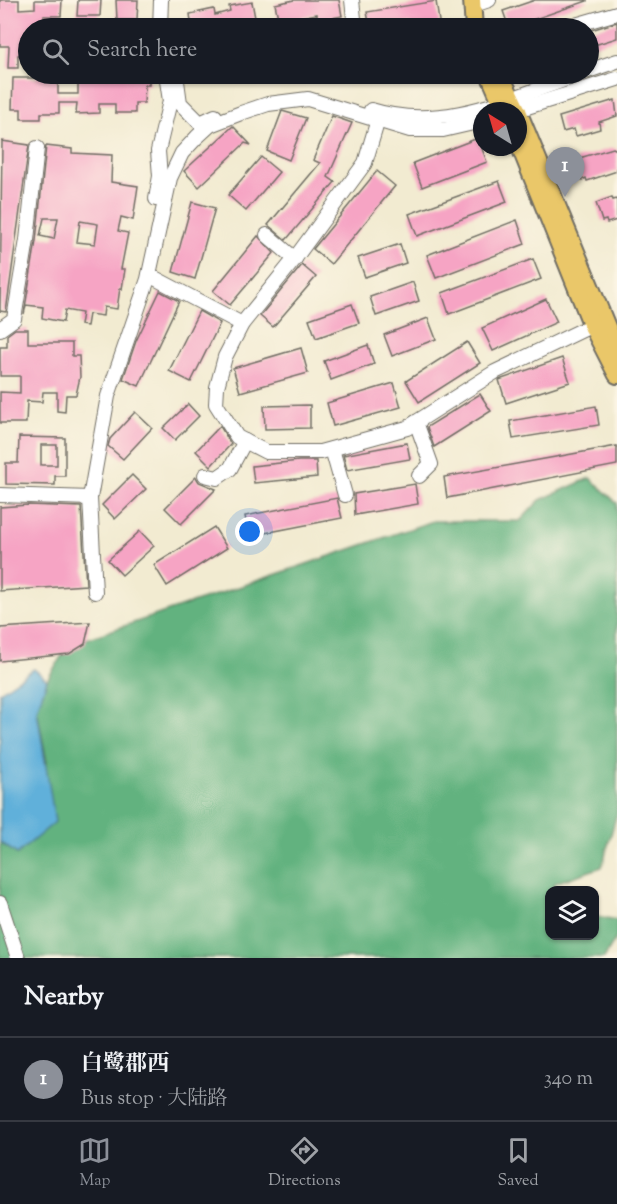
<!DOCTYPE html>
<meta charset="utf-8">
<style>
body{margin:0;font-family:"Sorts Mill Goudy","Noto Serif SC",serif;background:#20242c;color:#f1f3f6}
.controls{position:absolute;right:18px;bottom:18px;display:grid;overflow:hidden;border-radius:12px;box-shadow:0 2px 4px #0004}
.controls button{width:54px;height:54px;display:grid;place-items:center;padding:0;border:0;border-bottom:2px solid #363941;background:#171b24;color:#f1f3f6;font:30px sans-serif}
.compass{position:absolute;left:473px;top:102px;width:54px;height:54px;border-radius:50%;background:#171b24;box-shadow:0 2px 4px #0004;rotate:323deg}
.you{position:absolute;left:250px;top:532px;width:21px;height:21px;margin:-15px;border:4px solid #fff;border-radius:50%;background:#1a73e8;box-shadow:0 0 0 9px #1a73e833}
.badge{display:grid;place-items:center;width:39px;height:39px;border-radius:50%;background:#8c9099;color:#fff;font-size:20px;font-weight:700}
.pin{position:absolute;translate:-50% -50px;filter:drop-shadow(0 2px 3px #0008)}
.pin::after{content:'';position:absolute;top:32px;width:21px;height:18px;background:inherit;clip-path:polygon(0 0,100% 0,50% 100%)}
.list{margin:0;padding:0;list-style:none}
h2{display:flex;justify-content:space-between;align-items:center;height:78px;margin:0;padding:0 24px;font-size:26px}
h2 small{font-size:20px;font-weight:400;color:#9ea1a6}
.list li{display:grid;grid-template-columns:39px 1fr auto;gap:18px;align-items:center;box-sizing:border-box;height:84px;padding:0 24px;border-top:2px solid #363941}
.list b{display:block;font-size:22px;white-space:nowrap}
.list p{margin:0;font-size:20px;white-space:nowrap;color:#9ea1a6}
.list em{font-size:20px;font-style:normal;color:#9ea1a6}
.icon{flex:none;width:33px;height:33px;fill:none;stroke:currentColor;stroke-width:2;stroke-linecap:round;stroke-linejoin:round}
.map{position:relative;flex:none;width:617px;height:958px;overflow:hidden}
.search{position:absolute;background:#171b24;box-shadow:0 2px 4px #0004;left:18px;right:18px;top:18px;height:66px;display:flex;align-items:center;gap:15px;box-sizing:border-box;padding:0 21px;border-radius:33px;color:#9ea1a6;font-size:22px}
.sheet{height:162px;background:#171b24}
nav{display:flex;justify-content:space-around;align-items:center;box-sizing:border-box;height:84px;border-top:2px solid #363941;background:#171b24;font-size:16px;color:#9ea1a6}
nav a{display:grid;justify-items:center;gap:3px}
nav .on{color:#8c9099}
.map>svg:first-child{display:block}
</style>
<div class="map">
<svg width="617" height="958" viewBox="0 0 617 958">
<rect width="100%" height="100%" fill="#fcf5e5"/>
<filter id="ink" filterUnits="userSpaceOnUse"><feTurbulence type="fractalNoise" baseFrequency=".0167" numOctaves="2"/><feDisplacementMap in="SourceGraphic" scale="12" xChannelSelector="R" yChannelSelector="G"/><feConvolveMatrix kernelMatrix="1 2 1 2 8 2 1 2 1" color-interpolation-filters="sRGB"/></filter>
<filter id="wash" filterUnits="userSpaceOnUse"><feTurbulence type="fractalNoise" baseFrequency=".008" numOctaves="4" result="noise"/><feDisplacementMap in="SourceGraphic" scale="24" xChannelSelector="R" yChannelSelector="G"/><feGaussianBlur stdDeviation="1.35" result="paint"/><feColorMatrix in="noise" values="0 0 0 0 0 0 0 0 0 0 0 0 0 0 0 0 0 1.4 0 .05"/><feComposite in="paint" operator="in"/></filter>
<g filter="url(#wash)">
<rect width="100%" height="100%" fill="#f2ebd1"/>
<polygon fill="#62b27f" stroke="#466e55" stroke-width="1.5" points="590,478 617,503 617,813 602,867 555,883 554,890 550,890 550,936 594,936 595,916 617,920 617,937 604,958 0,958 0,842 17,854 47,763 37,710 47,680 68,645 433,521 520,521 540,500"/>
<polygon fill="#60b0da" stroke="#466e82" stroke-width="1.5" points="34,669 47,680 37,710 55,822 17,854 0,842 0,692"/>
<g id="blocks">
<g fill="#f6a4c4" fill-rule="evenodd">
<polygon points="0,0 19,0 19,9 35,8 35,0 62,0 61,16 44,16 43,28 28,28 28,55 18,55 18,68 8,68 9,46 0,46"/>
<polygon points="78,0 101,0 100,16 77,16"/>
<polygon points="116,0 138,0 137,20 117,20"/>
<polygon points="294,0 339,0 342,16 318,21 317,14 301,17 302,22 280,27 275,4"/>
<polygon points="535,0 587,0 587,1 509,28 503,11"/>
<polygon points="436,1 440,28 412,28 411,23 396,26 396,28 370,28 367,12"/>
<polygon points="252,2 256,23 233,28 232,22 217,24 218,28 192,28 190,14 214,9 215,15 230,11 229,6"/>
<polygon points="617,22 617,38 588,47 588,31"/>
<polygon points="37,74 58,74 58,94 78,94 78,74 149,74 149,85 145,85 144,103 135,103 135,113 115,113 115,104 99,104 99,113 76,114 77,103 59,103 59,113 41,113 41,119 21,119 21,109 12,109 13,78 37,78"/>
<polygon points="615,100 617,116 599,122 600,129 576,136 574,129 563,132 559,117"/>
<polygon points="282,111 306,118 289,160 267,151"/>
<polygon points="332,116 352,123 328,177 335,182 286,240 268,225 320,163 313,160"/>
<polygon points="233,126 251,145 245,143 199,187 184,171"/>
<polygon points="478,138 487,162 422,187 413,163"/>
<polygon points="2,141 29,145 6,312 0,311"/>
<path d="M46,146L72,149V153L112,155L111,182L138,186L133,220L121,217L118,231L128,233L121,269H125L122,289L120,288L117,309L104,307L103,316L89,314L87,326L80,325L82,313L65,310L63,322L42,318L43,307L26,305L24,314L36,241ZM44,218H58L54,239L40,236ZM80,221L98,224L95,244L77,242Z"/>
<polygon points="613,148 617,150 617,171 587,181 586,178 582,180 576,159"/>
<polygon points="261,157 279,172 246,211 228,195"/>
<polygon points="377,171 395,186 331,264 313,249"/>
<polygon points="499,181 507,202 417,236 409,214"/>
<polygon points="612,197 613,200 617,199 617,220 607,223 606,220 602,221 596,203"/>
<polygon points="192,202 215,208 195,279 173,272"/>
<polygon points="517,220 525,244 436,278 427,255"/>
<polygon points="258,236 274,253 230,305 213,291"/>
<polygon points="400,244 406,263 365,277 358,258"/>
<polygon points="533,259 541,279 449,314 442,293"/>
<polygon points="302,265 316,277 273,327 260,316"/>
<polygon points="413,282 419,301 376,316 370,297"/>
<polygon points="160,291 179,301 139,386 123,379 136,341"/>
<polygon points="546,299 557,322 493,351 482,328"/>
<polygon points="352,304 359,323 316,338 309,319"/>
<polygon points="199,311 220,323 191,382 169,371"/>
<polygon points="428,318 436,339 392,356 384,335"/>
<polygon points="15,329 28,329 28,343 72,343 72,356 79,356 80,377 76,395 66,395 65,412 57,411 57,392 43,392 42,402 27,401 26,423 0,423 0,392 20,393 20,376 0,376 0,347 7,347 7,335"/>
<polygon points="467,342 480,363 419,402 406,381"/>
<polygon points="368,345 374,364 331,380 324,361"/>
<polygon points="301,348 308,373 240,392 233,368"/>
<polygon points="562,358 570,382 506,403 499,380"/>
<polygon points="394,383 401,407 333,426 327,403"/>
<polygon points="480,394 491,411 434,447 427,427"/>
<polygon points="188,404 199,416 175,440 163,428"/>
<polygon points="310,405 310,428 265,429 264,406"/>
<polygon points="596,406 599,425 513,439 510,421"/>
<polygon points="135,412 152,428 123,459 108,446 110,439"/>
<polygon points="220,426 231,444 211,466 196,451"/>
<path d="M19,437L65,438V476H55V485L6,484V463H18ZM41,445H57V465H41Z"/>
<polygon points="407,443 410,459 347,470 343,455"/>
<polygon points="617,446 617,465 447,498 444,477"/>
<polygon points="299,461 316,461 317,477 254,483 252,466"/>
<polygon points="132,475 146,489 115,519 102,505"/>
<polygon points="196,477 199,482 216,489 181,524 165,508"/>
<polygon points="415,484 418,504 355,515 354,494"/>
<polygon points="337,498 342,518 249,536 245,516"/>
<polygon points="28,505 81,507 86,585 0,591 0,507"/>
<polygon points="214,527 227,548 167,586 154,565"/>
<polygon points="140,531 154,546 122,575 108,560"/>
<polygon points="90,622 85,644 69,654 0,661 0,628"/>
</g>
</g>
</g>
<g filter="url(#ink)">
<use href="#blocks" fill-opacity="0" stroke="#716e65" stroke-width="1.5"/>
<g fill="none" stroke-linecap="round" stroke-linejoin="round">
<defs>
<g id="minor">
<polyline points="352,0 355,28"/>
<polyline points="480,3 489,0"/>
<polyline points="160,28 161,0"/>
<polyline points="565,28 617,13"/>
<polyline points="588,71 617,61"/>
<polyline points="176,74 180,103 200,123 215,116"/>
<path d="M371,110C444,133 514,96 581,74"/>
<polyline points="514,111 617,79"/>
<polyline points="380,113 365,163 293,261 242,324 225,357 217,387 216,404 237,437 266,452 320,452 407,428 495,372 601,321"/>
<polyline points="156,199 160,176 158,151 170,101 166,74"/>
<polyline points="267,235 295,259"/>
<polyline points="149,275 242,324"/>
<polyline points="0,329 14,319 27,240 37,148"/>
<polyline points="416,422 431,464 419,476"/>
<polyline points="332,449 345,495"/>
<polyline points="205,475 217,478 230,469 245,441"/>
<polyline points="0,495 90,498 108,396 148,279 170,178 182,153 197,137 210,125 241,113 268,104 308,99 410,130 443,130 482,121"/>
<polyline points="90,498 95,592"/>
<polyline points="0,903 18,958"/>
</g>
<g id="major">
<polyline points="472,0 474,28"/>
<polyline points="489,74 505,111"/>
<polyline points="500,74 518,111"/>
<polyline points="518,111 617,351"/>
<polyline points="518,142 592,326 617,375"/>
</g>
</defs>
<use href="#minor" stroke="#716e65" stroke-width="16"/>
<use href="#major" stroke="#716e65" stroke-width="20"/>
<use href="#minor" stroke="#fff" stroke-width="14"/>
<use href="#major" stroke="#eac769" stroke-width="16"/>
</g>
</g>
</svg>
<div class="controls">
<button><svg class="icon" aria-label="layers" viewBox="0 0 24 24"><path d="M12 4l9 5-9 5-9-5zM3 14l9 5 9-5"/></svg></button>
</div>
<svg class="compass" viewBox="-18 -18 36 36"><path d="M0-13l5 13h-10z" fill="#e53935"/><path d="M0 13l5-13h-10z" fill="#9ea1a6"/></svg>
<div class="you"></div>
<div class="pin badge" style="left:565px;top:197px">1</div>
<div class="search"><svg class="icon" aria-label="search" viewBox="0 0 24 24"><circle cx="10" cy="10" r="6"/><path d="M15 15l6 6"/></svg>Search here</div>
</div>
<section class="sheet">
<h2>Nearby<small></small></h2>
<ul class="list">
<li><span class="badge">1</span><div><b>白鹭郡西</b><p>Bus stop · 大陆路</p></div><em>340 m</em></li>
</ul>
</section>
<nav>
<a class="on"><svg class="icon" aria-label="map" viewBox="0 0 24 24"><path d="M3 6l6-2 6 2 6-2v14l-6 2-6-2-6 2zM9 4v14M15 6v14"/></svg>Map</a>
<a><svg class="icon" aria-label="directions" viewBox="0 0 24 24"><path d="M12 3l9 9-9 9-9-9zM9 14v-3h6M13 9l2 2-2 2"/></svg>Directions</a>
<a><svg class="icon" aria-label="saved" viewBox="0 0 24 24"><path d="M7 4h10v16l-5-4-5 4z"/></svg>Saved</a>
</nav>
